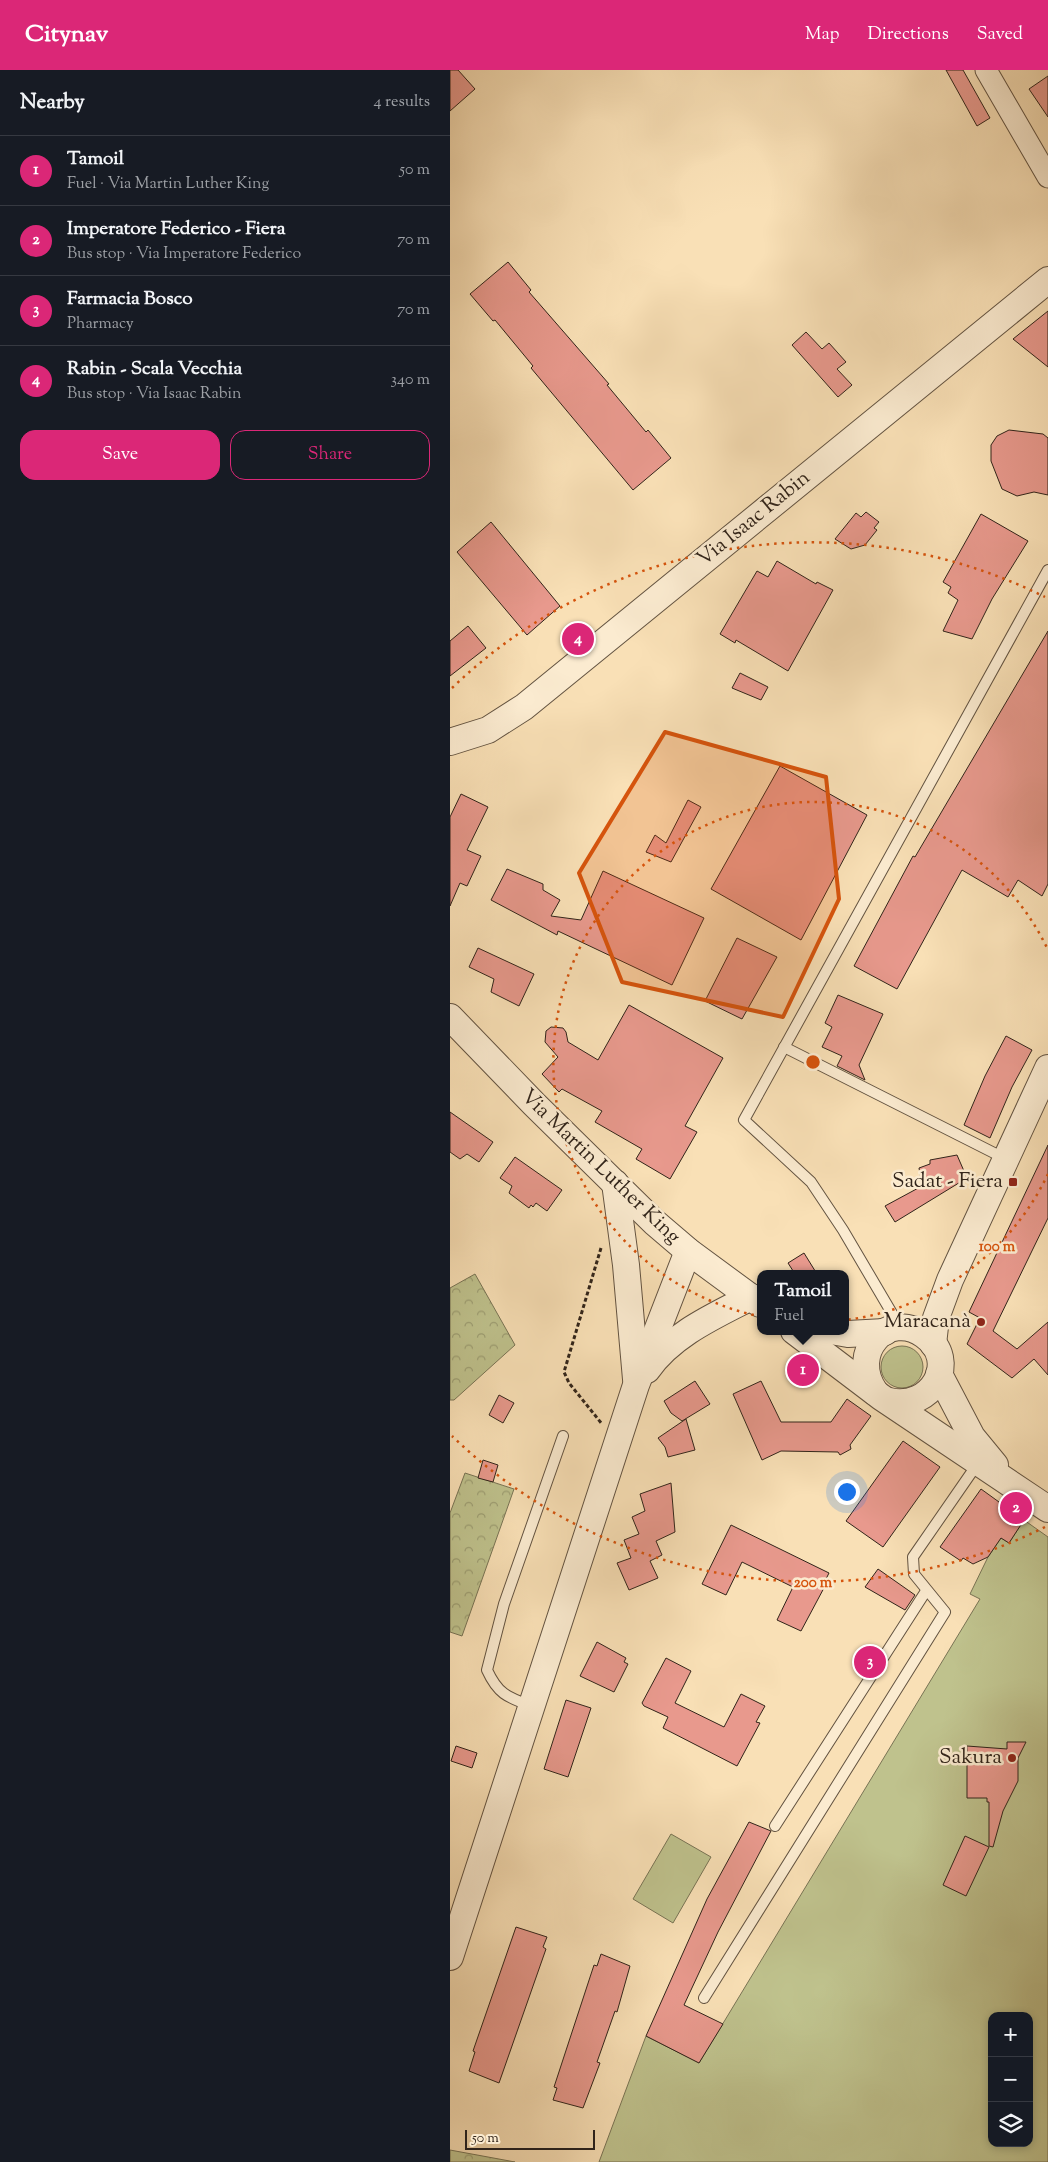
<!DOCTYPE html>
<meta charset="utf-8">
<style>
body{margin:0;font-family:"Sorts Mill Goudy",serif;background:#242831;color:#f1f3f6}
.controls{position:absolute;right:15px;bottom:15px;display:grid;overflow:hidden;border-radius:10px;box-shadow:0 2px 8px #0003}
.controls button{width:45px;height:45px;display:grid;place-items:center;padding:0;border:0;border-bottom:1px solid #363941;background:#171b24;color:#f1f3f6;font:25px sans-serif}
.scale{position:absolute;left:15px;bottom:12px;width:130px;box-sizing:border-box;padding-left:5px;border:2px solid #31241a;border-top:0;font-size:14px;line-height:18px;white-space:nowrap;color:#31241a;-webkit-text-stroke:4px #fbebd0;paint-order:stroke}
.you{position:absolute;left:396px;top:1421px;width:18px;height:18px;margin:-12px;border:4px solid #fff;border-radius:50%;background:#1a73e8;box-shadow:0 0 0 8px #1a73e833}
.badge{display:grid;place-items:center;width:32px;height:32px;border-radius:50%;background:#db2777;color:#fff;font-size:16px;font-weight:700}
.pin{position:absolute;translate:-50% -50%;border:2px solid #fff;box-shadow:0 1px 5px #0006}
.popup{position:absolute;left:307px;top:1200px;width:92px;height:65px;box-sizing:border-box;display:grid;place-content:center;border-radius:10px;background:#171b24;filter:drop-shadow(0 1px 4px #0005);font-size:16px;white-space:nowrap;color:#9ea1a6}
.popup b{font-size:19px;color:#f1f3f6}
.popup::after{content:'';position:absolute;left:50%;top:100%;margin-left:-10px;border:10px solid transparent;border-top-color:#171b24}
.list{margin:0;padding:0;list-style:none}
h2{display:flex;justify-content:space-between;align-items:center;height:65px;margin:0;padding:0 20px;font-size:21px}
h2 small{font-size:16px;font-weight:400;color:#9ea1a6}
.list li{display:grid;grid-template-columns:32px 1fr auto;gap:15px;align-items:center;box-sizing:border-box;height:70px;padding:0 20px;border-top:1px solid #363941}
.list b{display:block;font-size:19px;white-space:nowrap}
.list p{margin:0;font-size:16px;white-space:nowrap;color:#9ea1a6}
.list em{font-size:16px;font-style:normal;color:#9ea1a6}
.actions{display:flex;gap:10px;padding:15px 20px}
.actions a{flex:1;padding:11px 0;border:1px solid #db2777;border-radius:15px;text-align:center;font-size:18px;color:#db2777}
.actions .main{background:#db2777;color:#fff}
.icon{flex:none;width:28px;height:28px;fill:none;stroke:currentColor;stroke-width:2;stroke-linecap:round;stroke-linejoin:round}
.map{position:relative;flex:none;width:598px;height:2092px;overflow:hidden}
header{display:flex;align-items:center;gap:30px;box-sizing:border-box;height:70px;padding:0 25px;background:#db2777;color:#fff}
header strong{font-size:24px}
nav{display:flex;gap:28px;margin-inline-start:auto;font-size:18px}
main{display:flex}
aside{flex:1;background:#171b24}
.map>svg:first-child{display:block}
</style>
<header>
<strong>Citynav</strong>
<nav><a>Map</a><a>Directions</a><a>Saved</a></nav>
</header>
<main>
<aside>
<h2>Nearby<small>4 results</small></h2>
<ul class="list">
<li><span class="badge">1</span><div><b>Tamoil</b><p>Fuel · Via Martin Luther King</p></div><em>50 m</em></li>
<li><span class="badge">2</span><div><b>Imperatore Federico - Fiera</b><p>Bus stop · Via Imperatore Federico</p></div><em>70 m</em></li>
<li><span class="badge">3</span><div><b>Farmacia Bosco</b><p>Pharmacy</p></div><em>70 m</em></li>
<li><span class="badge">4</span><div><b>Rabin - Scala Vecchia</b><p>Bus stop · Via Isaac Rabin</p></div><em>340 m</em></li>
</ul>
<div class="actions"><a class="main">Save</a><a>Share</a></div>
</aside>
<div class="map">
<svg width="598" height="2092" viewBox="0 0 598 2092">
<defs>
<pattern id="park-crowns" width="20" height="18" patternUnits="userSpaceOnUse" patternTransform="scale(1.25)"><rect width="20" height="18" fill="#bfc28d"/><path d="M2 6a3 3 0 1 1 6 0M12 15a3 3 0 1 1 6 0" fill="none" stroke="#9c9d72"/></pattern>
</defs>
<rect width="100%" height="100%" fill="#f9e0b6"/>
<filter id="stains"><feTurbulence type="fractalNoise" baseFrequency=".004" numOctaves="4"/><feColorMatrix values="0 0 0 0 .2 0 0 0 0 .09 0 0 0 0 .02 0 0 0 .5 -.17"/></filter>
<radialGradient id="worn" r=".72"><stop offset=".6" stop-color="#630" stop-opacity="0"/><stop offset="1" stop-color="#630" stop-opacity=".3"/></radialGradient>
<g fill="#bfc28d" stroke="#787354" fill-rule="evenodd">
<circle cx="452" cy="1297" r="21"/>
<path d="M574,1450L598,1467V2092H149L196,1966L249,1993L530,1529L520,1524L538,1487L551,1468L559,1473ZM542,1946H579V2073H542Z"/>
<polygon points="221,1764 261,1787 223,1853 183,1829"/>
</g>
<g fill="url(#park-crowns)" stroke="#787354">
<polygon points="25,1204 65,1275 4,1330 0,1330 0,1218"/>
<polygon points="15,1403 64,1419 12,1566 0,1562 0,1443"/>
<polygon points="0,2080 65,2092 0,2092"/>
</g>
<g fill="#e8998d" stroke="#31241a">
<polygon points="0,0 8,0 25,19 0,41"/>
<polygon points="496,0 513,0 540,48 527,56"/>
<polygon points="598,6 598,47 579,19"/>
<polygon points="58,192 81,220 79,222 159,314 157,315 196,362 198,360 221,388 183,420 81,298 83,296 45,250 43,251 20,224"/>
<polygon points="598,241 598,297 563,269"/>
<polygon points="356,262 372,279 379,273 396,292 387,299 402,315 388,327 342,275"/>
<polygon points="559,360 593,364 598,368 598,425 584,422 567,426 552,419 541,391 541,375 547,366"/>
<polygon points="416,442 429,452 424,458 427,460 415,475 401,479 385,469 406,443 411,447"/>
<polygon points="531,444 578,471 542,529 522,569 493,561 508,530 498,523 501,517 493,512"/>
<polygon points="41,452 110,536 77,565 7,482"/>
<polygon points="327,491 366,514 367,512 383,520 338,601 286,570 285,573 270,564 307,501 318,507"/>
<polygon points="18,556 36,578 0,606 0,571"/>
<polygon points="598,561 598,814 592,826 568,810 558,827 512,800 447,919 404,896 463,786 465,787"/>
<polygon points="290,603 318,617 311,630 282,618"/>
<polygon points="330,696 417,745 351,870 261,819"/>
<polygon points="11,724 38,737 17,780 31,786 17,816 10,813 0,836 0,747"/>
<polygon points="238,730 251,737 221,792 196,782 205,765 216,773"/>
<polygon points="57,799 93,814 93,820 110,830 101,846 131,850 153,801 254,848 222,915 108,861 107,865 41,830"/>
<polygon points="287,868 327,887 292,949 255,931"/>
<polygon points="28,878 84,904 69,936 41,922 44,909 19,897"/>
<polygon points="388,925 433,944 409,995 415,1010 387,996 392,986 372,977 382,957 375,953"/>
<polygon points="179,935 273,988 235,1056 247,1062 220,1109 186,1089 192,1079 145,1052 152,1041 112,1019 109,1022 92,1004 108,987 95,972 96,961 101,957 113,958 116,962 118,972 148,990"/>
<polygon points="556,966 582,980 562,1017 540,1068 514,1055 535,1006"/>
<polygon points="0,1042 43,1072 29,1092 17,1084 10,1089 0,1082"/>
<polygon points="598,1075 598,1148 543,1261 567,1279 598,1252 598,1305 584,1289 562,1308 517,1274 530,1248 519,1242"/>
<polygon points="507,1085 517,1108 445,1152 435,1136 472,1116 469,1098 480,1094 480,1090"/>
<polygon points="65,1087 112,1120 97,1141 86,1133 83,1137 81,1135 79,1138 59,1123 62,1116 50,1108"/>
<polygon points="354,1183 367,1204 345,1204 338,1193"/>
<polygon points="245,1311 260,1334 232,1351 221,1343 214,1331"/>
<polygon points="311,1311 331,1352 381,1352 397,1329 421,1346 400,1375 401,1379 390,1385 388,1382 331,1381 312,1390 283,1324"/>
<polygon points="49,1325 64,1333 53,1353 39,1345"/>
<polygon points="236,1349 245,1380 218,1387 215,1377 208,1368"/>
<polygon points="453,1371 490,1397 433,1477 396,1451"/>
<polygon points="33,1390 48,1395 43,1412 28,1408"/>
<polygon points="221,1413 225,1462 206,1471 212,1485 200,1491 208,1508 179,1520 167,1493 181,1488 174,1470 189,1464 182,1447 195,1441 190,1424"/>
<polygon points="531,1419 574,1450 559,1473 551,1468 538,1487 523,1494 513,1488 511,1491 490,1477"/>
<polygon points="281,1455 379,1503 373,1515 375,1516 351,1561 327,1550 343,1517 292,1492 276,1525 252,1514"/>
<polygon points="428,1499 465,1525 455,1540 415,1517"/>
<polygon points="147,1572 176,1588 174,1592 178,1594 164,1622 130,1606"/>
<polygon points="216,1588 241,1601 225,1633 274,1657 291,1624 315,1636 306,1652 310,1653 287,1696 213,1658 218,1647 194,1636 192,1633"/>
<polygon points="116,1630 141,1638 118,1707 94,1699"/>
<polygon points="557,1672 576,1672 568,1688 568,1711 553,1741 543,1777 539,1776 539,1732 537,1732 537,1728 517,1728 517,1676 557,1679"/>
<polygon points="6,1676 27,1683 22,1698 1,1691"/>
<polygon points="299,1752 321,1761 268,1862 234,1935 273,1954 249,1993 196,1966 257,1829"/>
<polygon points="515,1766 539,1777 516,1826 493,1815"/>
<polygon points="66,1857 97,1867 93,1877 96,1879 49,2013 19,2001 25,1982 23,1981"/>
<polygon points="151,1884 180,1896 167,1942 165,1941 147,1992 150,1993 133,2038 103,2030 107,2018 104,2017 144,1895 147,1896"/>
</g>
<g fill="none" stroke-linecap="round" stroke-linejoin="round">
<defs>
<g id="service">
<polyline points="334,977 554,1088"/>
<polyline points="452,1254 443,1245 393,1160 361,1112 294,1050 598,500"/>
<path d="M81,1636C57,1627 48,1624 37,1600L54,1534L113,1366"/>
<polyline points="325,1756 476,1521"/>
<polyline points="254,1928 495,1542 464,1504 463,1487 528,1393"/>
</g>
<polyline id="minor" points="536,0 598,107"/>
<g id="tertiary">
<polyline points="0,672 38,660 74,637 598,210"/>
<polyline points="0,947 84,1034 204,1152 238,1181 310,1234"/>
<polyline points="165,1113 176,1195 186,1309"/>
<polyline points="344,1261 431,1327 598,1439"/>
<polyline points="381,1261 398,1264 435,1262"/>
<polyline points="483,1274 486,1248 500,1210 598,998"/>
<path d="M197,1300C221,1265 264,1246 301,1227"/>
<polyline points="489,1304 522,1367 545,1395"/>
<path d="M425,1322C398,1283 437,1239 474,1265C511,1291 481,1341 439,1331"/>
<polyline points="0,1887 186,1315 238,1181"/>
</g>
</defs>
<use href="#service" stroke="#635341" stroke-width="12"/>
<use href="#minor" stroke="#635341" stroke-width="23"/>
<use href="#tertiary" stroke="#635341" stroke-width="28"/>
<polyline stroke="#31241a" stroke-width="3" stroke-dasharray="4 2.5" stroke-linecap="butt" points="151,1178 114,1302 119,1313 152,1354"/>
<use href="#service" stroke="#fbebd0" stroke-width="10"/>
<use href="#minor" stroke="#fbebd0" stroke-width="21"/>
<use href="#tertiary" stroke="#fbebd0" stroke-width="26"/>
</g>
<path fill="#d6540d" fill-opacity="0.2" stroke="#d6540d" stroke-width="4" stroke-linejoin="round" d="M215,662L376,707L389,829L333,947L172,912L129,803Z"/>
<g fill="none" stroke="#d6540d" stroke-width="2.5" stroke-dasharray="2.5 5">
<path d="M598 1104A260 260 0 1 1 598 880"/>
<path d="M595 1457A520 520 0 0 1 2 1366M2 618A520 520 0 0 1 595 527"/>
</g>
<g fill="#8f2418" stroke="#fbebd0" stroke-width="2">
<rect x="558" y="1107" width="10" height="10" rx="2.5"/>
<circle cx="531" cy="1252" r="5"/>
<circle cx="562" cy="1688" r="5"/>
</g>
<g text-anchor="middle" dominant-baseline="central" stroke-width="5" stroke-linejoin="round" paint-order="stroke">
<g font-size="21" fill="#31241a" stroke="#fbebd0">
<text transform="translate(304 449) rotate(-39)">Via Isaac Rabin</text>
<text transform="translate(150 1097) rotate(44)">Via Martin Luther King</text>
</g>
<g font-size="21" fill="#31241a" stroke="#fbebd0" text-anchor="end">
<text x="553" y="1112">Sadat - Fiera</text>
<text x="521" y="1252">Maracanà</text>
<text x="552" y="1688">Sakura</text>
</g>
</g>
<circle cx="363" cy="992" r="8" fill="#d6540d" stroke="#fbebd0" stroke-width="2.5"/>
<g font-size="15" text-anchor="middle" font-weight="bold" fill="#d6540d" stroke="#fbebd0" stroke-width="5" stroke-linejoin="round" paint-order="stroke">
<text x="547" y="1181">100 m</text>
<text x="363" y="1517">200 m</text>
</g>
<rect width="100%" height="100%" filter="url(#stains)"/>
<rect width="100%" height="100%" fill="url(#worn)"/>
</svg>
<div class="controls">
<button>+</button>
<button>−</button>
<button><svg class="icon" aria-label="layers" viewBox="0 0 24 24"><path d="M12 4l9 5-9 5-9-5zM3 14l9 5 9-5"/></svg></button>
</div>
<div class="scale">50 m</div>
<div class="you"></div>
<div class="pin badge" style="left:353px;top:1300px">1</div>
<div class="popup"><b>Tamoil</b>Fuel</div>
<div class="pin badge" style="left:566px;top:1438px">2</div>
<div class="pin badge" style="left:420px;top:1592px">3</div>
<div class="pin badge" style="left:128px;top:569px">4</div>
</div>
</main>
